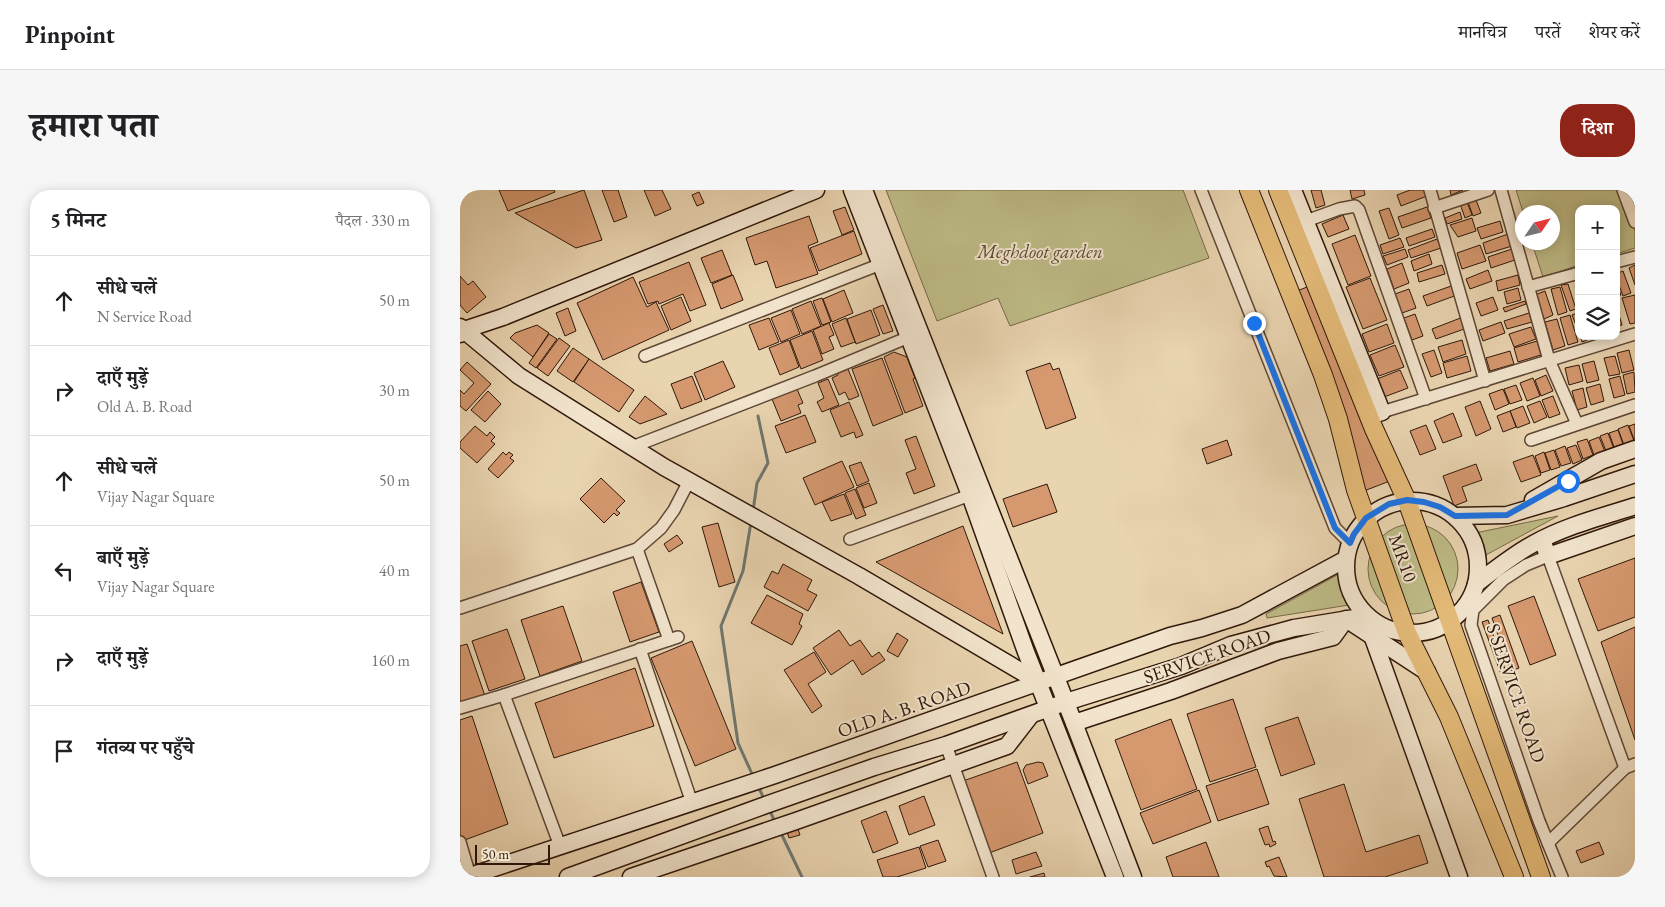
<!DOCTYPE html>
<html lang="hi">
<meta charset="utf-8">
<style>
body{margin:0;font-family:"EB Garamond","Noto Serif Devanagari",serif;background:#f6f6f6;color:#202124}
.controls{position:absolute;right:15px;top:15px;display:grid;overflow:hidden;border-radius:10px;box-shadow:0 2px 12px #0003}
.controls button{width:45px;height:45px;display:grid;place-items:center;padding:0;border:0;border-bottom:1px solid #e0e0e0;background:#fff;color:#202124;font:25px sans-serif}
.compass{position:absolute;left:1055px;top:15px;width:45px;height:45px;border-radius:50%;background:#fff;box-shadow:0 2px 12px #0003;rotate:55deg}
.scale{position:absolute;left:15px;bottom:12px;width:75px;box-sizing:border-box;padding-left:5px;border:2px solid #30180a;border-top:0;font-size:14px;line-height:18px;white-space:nowrap;color:#30180a;-webkit-text-stroke:4px #f1e3cc;paint-order:stroke}
.stop{position:absolute;width:15px;height:15px;margin:-11px;border:4px solid #1a73e8;border-radius:50%;background:#fff}
.stop.end{background:#1a73e8;border-color:#fff;box-shadow:0 1px 5px #0008}
.list{margin:0;padding:0;list-style:none}
h2{display:flex;justify-content:space-between;align-items:center;height:65px;margin:0;padding:0 20px;font-size:21px}
h2 small{font-size:16px;font-weight:400;color:#757577}
.list li{display:grid;grid-template-columns:32px 1fr auto;gap:15px;align-items:center;box-sizing:border-box;height:90px;padding:0 20px;border-top:1px solid #e0e0e0}
.list b{display:block;font-size:19px;white-space:nowrap}
.list p{margin:0;font-size:16px;white-space:nowrap;color:#757577}
.list em{font-size:16px;font-style:normal;color:#757577}
.icon{flex:none;width:28px;height:28px;fill:none;stroke:currentColor;stroke-width:2;stroke-linecap:round;stroke-linejoin:round}
.map{position:relative;flex:none;width:1175px;height:687px;overflow:hidden;border-radius:20px}
header{display:flex;align-items:center;gap:30px;box-sizing:border-box;height:70px;padding:0 25px;background:#fff;border-bottom:1px solid #e0e0e0}
header strong{font-size:24px}
nav{display:flex;gap:28px;margin-inline-start:auto;font-size:18px}
.intro{display:flex;align-items:center;justify-content:space-between;box-sizing:border-box;height:120px;padding:0 30px}
h1{margin:0;font-size:35px}
.button{padding:12px 22px;border-radius:20px;background:#8f2418;color:#fff;font-size:18px;font-weight:700}
main{display:flex;gap:30px;padding:0 30px}
aside{flex:1;background:#fff;border-radius:20px;box-shadow:0 2px 12px #0003}
.map>svg:first-child{display:block}
</style>
<header>
<strong>Pinpoint</strong>
<nav><a>मानचित्र</a><a>परतें</a><a>शेयर करें</a></nav>
</header>
<div class="intro"><h1>हमारा पता</h1><a class="button">दिशा</a></div>
<main>
<aside>
<h2>5 मिनट<small>पैदल · 330 m</small></h2>
<ul class="list">
<li><svg class="icon" aria-label="ahead" viewBox="0 0 24 24"><path d="M12 20V5M6 11l6-6 6 6"/></svg><div><b>सीधे चलें</b><p>N Service Road</p></div><em>50 m</em></li>
<li><svg class="icon" aria-label="right" viewBox="0 0 24 24"><path d="M7 20v-9h11M14 6l5 5-5 5"/></svg><div><b>दाएँ मुड़ें</b><p>Old A. B. Road</p></div><em>30 m</em></li>
<li><svg class="icon" aria-label="ahead" viewBox="0 0 24 24"><path d="M12 20V5M6 11l6-6 6 6"/></svg><div><b>सीधे चलें</b><p>Vijay Nagar Square</p></div><em>50 m</em></li>
<li><svg class="icon" aria-label="left" viewBox="0 0 24 24"><path d="M17 20v-9H6M10 6l-5 5 5 5"/></svg><div><b>बाएँ मुड़ें</b><p>Vijay Nagar Square</p></div><em>40 m</em></li>
<li><svg class="icon" aria-label="right" viewBox="0 0 24 24"><path d="M7 20v-9h11M14 6l5 5-5 5"/></svg><div><b>दाएँ मुड़ें</b></div><em>160 m</em></li>
<li><svg class="icon" aria-label="arrive" viewBox="0 0 24 24"><path d="M6 21V4h12l-3 4 3 4H6"/></svg><div><b>गंतव्य पर पहुँचे</b></div></li>
</ul>
</aside>
<div class="map">
<svg width="1175" height="687" viewBox="0 0 1175 687">
<rect width="100%" height="100%" fill="#e9d4b0"/>
<filter id="stains"><feTurbulence type="fractalNoise" baseFrequency=".004" numOctaves="4"/><feColorMatrix values="0 0 0 0 .2 0 0 0 0 .09 0 0 0 0 .02 0 0 0 .5 -.17"/></filter>
<radialGradient id="worn" r=".72"><stop offset=".6" stop-color="#630" stop-opacity="0"/><stop offset="1" stop-color="#630" stop-opacity=".3"/></radialGradient>
<g fill="#bebb86" stroke="#776a48">
<polygon points="426,0 723,0 749,68 550,136 538,108 477,131"/>
<polygon points="1056,0 1159,0 1175,41 1175,58 1156,64 1156,19 1119,19 1119,75 1083,87 1072,53 1092,52 1092,22 1063,22"/>
<polygon points="1098,326 1024,366 1015,343"/>
<circle cx="953" cy="379" r="45"/>
<polygon points="879,384 882,400 889,415 807,428 806,424"/>
</g>
<g fill="none" stroke-linecap="round" stroke-linejoin="round">
<g stroke="#6f776f" stroke-width="3">
<polyline points="293,321 297,293 308,273 298,226"/>
<polyline points="291,332 283,381 261,436 278,553 293,586"/>
<polyline points="298,596 305,611"/>
<polyline points="309,619 316,634"/>
<polyline points="320,641 342,687"/>
</g>
</g>
<g fill="#d5986f" stroke="#30180a">
<polygon points="39,0 94,0 95,2 48,21"/>
<polygon points="124,0 142,50 116,58 55,23"/>
<polygon points="142,0 158,0 167,27 154,32"/>
<polygon points="184,0 202,0 211,19 195,26"/>
<polygon points="851,0 861,0 865,15 856,18"/>
<polygon points="890,0 904,0 905,5 892,9"/>
<polygon points="950,0 965,0 967,6 941,16 937,5"/>
<polygon points="990,0 1003,0 991,5"/>
<polygon points="239,2 244,13 237,16 232,5"/>
<polygon points="1016,10 1021,23 1013,26 1008,12"/>
<polygon points="1007,12 1012,25 1005,28 1000,14"/>
<polygon points="385,17 394,40 382,45 373,21"/>
<polygon points="967,17 971,28 942,38 938,27"/>
<polygon points="929,18 939,45 929,49 919,21"/>
<polygon points="1000,22 1002,29 987,34 985,28"/>
<polygon points="883,25 889,39 868,47 862,34"/>
<polygon points="349,26 358,52 348,56 358,84 316,98 307,71 295,75 286,48"/>
<polygon points="1012,28 1016,41 998,47 990,35"/>
<polygon points="1040,31 1043,42 1021,49 1017,38"/>
<polygon points="972,39 975,47 949,56 946,48"/>
<polygon points="394,41 402,64 359,81 350,58"/>
<polygon points="1048,44 1052,56 1026,64 1023,53"/>
<polygon points="895,45 911,86 888,95 872,54"/>
<polygon points="940,48 944,57 923,64 920,55"/>
<polygon points="977,49 981,58 951,68 948,60"/>
<polygon points="1020,55 1026,71 1002,79 997,63"/>
<polygon points="1055,58 1058,69 1031,78 1028,67"/>
<polygon points="945,59 948,67 927,75 923,66"/>
<polygon points="262,60 272,85 251,93 241,68"/>
<polygon points="969,64 972,74 954,81 951,71"/>
<polygon points="229,72 246,115 230,121 223,104 199,114 198,111 188,114 179,92"/>
<polygon points="942,73 949,93 934,99 927,79"/>
<polygon points="982,75 985,84 959,92 957,83"/>
<polygon points="1175,75 1175,95 1169,78"/>
<polygon points="1028,80 1032,91 1010,99 1006,89"/>
<polygon points="1163,81 1171,103 1163,106 1156,87 1156,84"/>
<polygon points="273,85 283,110 261,119 252,94"/>
<polygon points="1058,85 1060,95 1038,101 1036,91"/>
<polygon points="0,86 8,95 13,91 26,107 7,123 0,115"/>
<polygon points="173,87 187,117 196,112 209,140 143,170 117,113"/>
<polygon points="910,88 927,130 903,139 886,97"/>
<polygon points="1156,92 1161,105 1156,106"/>
<polygon points="857,93 935,289 904,301 827,105"/>
<polygon points="1108,94 1116,119 1110,121 1101,95"/>
<polygon points="994,95 997,105 967,116 963,106"/>
<polygon points="1100,97 1107,122 1098,125 1091,99"/>
<polygon points="1058,98 1061,110 1047,114 1044,102"/>
<polygon points="949,99 956,118 942,123 935,104"/>
<polygon points="384,100 393,123 372,132 363,109"/>
<polygon points="1085,101 1093,125 1084,129 1075,105"/>
<polygon points="1175,105 1175,133 1170,134 1162,108"/>
<polygon points="221,107 231,131 211,140 201,116"/>
<polygon points="1033,107 1038,120 1021,126 1016,113"/>
<polygon points="362,108 371,132 362,135 353,111"/>
<polygon points="351,111 361,136 342,144 332,119"/>
<polygon points="1065,111 1066,114 1045,122 1043,118"/>
<polygon points="423,115 433,141 423,144 413,119"/>
<polygon points="1156,115 1162,135 1156,136"/>
<polygon points="108,118 116,141 105,146 96,123"/>
<polygon points="331,120 340,144 321,152 311,128"/>
<polygon points="411,120 420,145 396,154 387,129"/>
<polygon points="1119,122 1119,143 1112,125"/>
<polygon points="1069,123 1072,132 1047,139 1044,131"/>
<polygon points="955,124 963,146 952,150 944,128"/>
<polygon points="1110,125 1118,152 1108,155 1100,128"/>
<polygon points="1003,127 1007,138 976,149 972,139"/>
<polygon points="309,128 319,152 299,160 289,135"/>
<polygon points="386,128 395,152 381,157 372,134"/>
<polygon points="1097,129 1105,156 1093,160 1085,132"/>
<polygon points="1041,132 1045,143 1023,151 1019,140"/>
<polygon points="369,133 374,145 369,147 374,159 362,164 353,140"/>
<polygon points="927,134 934,153 909,162 902,144"/>
<polygon points="77,135 89,143 73,167 50,148 55,143"/>
<polygon points="1071,137 1076,149 1054,157 1049,144"/>
<polygon points="352,141 363,170 341,179 330,150"/>
<polygon points="89,144 97,149 76,178 69,173"/>
<polygon points="1120,146 1131,146 1132,148 1122,152"/>
<polygon points="99,148 110,156 88,186 77,178"/>
<polygon points="329,150 339,177 320,185 309,158"/>
<polygon points="1002,150 1006,164 983,172 978,157"/>
<polygon points="1077,151 1081,165 1058,172 1054,158"/>
<polygon points="935,155 944,177 919,186 910,165"/>
<polygon points="113,158 129,169 113,192 97,181"/>
<polygon points="974,160 982,183 971,187 962,164"/>
<polygon points="1169,160 1174,180 1162,183 1157,163"/>
<polygon points="1050,161 1054,174 1030,181 1026,168"/>
<polygon points="434,162 447,167 455,188 453,189 463,216 445,223 424,167"/>
<polygon points="1007,166 1011,181 987,188 983,173"/>
<polygon points="1155,166 1160,184 1149,186 1144,168"/>
<polygon points="422,168 443,224 413,236 392,179"/>
<polygon points="129,169 174,200 159,222 114,192"/>
<polygon points="263,171 275,197 245,210 234,183"/>
<polygon points="1134,171 1139,190 1127,193 1122,174"/>
<polygon points="7,172 31,194 6,221 0,216 0,200 4,204 14,193 0,180"/>
<polygon points="590,173 593,180 599,178 616,228 586,239 566,181"/>
<polygon points="1119,175 1123,191 1109,195 1105,178"/>
<polygon points="388,179 399,206 389,210 385,202 379,205 372,188 378,185 378,183"/>
<polygon points="940,180 948,198 924,207 917,189"/>
<polygon points="1174,182 1175,202 1167,204 1163,185"/>
<polygon points="1086,185 1093,201 1081,206 1075,190"/>
<polygon points="232,186 242,211 221,219 211,194"/>
<polygon points="1160,186 1165,205 1154,208 1149,189"/>
<polygon points="1073,188 1080,206 1067,211 1060,193"/>
<polygon points="368,189 379,215 362,222 357,212 364,208 358,193"/>
<polygon points="1140,194 1144,211 1131,215 1126,198"/>
<polygon points="1056,195 1062,210 1050,214 1044,199"/>
<polygon points="1123,198 1127,217 1117,220 1112,201"/>
<polygon points="337,199 343,213 338,215 341,223 321,231 312,209"/>
<polygon points="1043,199 1049,214 1035,220 1029,204"/>
<polygon points="28,201 41,214 25,232 11,220"/>
<polygon points="185,206 207,224 180,234 169,227"/>
<polygon points="1093,206 1100,224 1089,228 1082,210"/>
<polygon points="1020,211 1031,239 1016,246 1005,217"/>
<polygon points="1080,211 1087,227 1074,233 1067,216"/>
<polygon points="389,212 403,245 396,248 394,242 381,247 370,220"/>
<polygon points="1063,216 1070,233 1057,238 1050,221"/>
<polygon points="1050,221 1056,237 1043,242 1037,226"/>
<polygon points="993,223 1002,246 983,253 974,231"/>
<polygon points="345,225 356,252 326,263 315,236"/>
<polygon points="1175,234 1175,252 1169,236"/>
<polygon points="966,235 976,259 960,265 950,241"/>
<polygon points="1168,235 1174,251 1164,255 1158,239"/>
<polygon points="15,236 27,246 30,242 35,247 31,251 35,254 17,273 0,258 0,252"/>
<polygon points="1158,240 1163,254 1154,257 1149,243"/>
<polygon points="1148,243 1154,259 1146,261 1140,246"/>
<polygon points="456,246 475,296 454,304 446,283 456,279 445,250"/>
<polygon points="1139,247 1146,264 1135,268 1129,251"/>
<polygon points="1127,249 1133,265 1123,269 1117,252"/>
<polygon points="767,250 772,265 747,274 742,259"/>
<polygon points="1116,255 1122,270 1113,274 1107,258"/>
<polygon points="1105,256 1111,273 1101,276 1095,260"/>
<polygon points="1094,260 1100,277 1091,280 1085,263"/>
<polygon points="43,262 46,265 49,262 53,265 50,268 54,271 38,288 28,279"/>
<polygon points="1084,262 1090,280 1081,283 1075,266"/>
<polygon points="1073,265 1081,285 1061,292 1053,272"/>
<polygon points="382,271 394,297 355,315 343,288"/>
<polygon points="401,272 409,291 397,296 389,276"/>
<polygon points="1016,274 1022,290 1002,297 1007,311 994,316 983,286"/>
<polygon points="141,288 165,311 156,320 160,323 157,326 154,323 144,333 120,309"/>
<polygon points="409,293 417,313 404,318 396,298"/>
<polygon points="587,294 597,322 553,337 543,309"/>
<polygon points="395,299 406,325 396,329 385,303"/>
<polygon points="384,304 392,324 371,331 362,312"/>
<polygon points="258,333 275,392 259,397 242,337"/>
<polygon points="503,336 543,444 416,372"/>
<polygon points="217,345 223,353 209,362 204,354"/>
<polygon points="1175,368 1175,427 1138,441 1118,389"/>
<polygon points="323,374 352,390 347,400 357,405 348,421 304,397 312,381 318,384"/>
<polygon points="181,392 199,442 170,452 153,402"/>
<polygon points="307,405 343,424 339,434 342,436 332,455 291,433"/>
<polygon points="1074,406 1096,465 1070,475 1048,416"/>
<polygon points="103,416 122,471 80,486 61,430"/>
<polygon points="1040,425 1059,478 1051,481 1032,428"/>
<polygon points="1028,430 1046,482 1041,484 1022,432"/>
<polygon points="1175,437 1175,550 1141,452"/>
<polygon points="47,439 65,489 29,501 12,451"/>
<polygon points="379,440 390,456 400,450 412,467 419,462 425,470 402,485 393,470 371,485 353,458"/>
<polygon points="437,443 448,450 438,467 427,461"/>
<polygon points="232,451 276,559 235,576 191,468"/>
<polygon points="7,454 25,506 0,514 0,456"/>
<polygon points="354,462 366,482 348,494 362,516 352,523 324,480"/>
<polygon points="175,478 194,536 94,568 75,513"/>
<polygon points="773,509 796,577 750,592 727,524"/>
<polygon points="12,526 48,634 2,651 0,644 0,530"/>
<polygon points="838,527 855,574 821,586 805,538"/>
<polygon points="711,529 737,599 681,620 655,550"/>
<polygon points="557,572 583,643 529,663 503,591"/>
<polygon points="578,572 583,573 588,586 568,594 563,580 566,575"/>
<polygon points="797,579 809,614 758,631 746,596"/>
<polygon points="884,594 906,662 959,645 968,673 925,687 864,687 839,609"/>
<polygon points="739,600 751,632 693,654 680,623"/>
<polygon points="464,606 475,635 449,645 439,616"/>
<polygon points="426,621 438,653 413,663 401,631"/>
<polygon points="808,636 813,652 815,651 816,654 810,657 809,654 805,655 799,639"/>
<polygon points="338,639 340,645 329,648 327,642"/>
<polygon points="478,650 486,671 468,677 460,656"/>
<polygon points="746,652 759,687 713,687 706,667"/>
<polygon points="1139,652 1144,664 1121,673 1116,661"/>
<polygon points="459,657 466,678 437,687 423,687 417,670"/>
<polygon points="576,662 582,676 556,684 552,670"/>
<polygon points="819,667 827,687 814,686 809,676 807,677 805,672"/>
<polygon points="584,683 585,687 570,687"/>
</g>
<g fill="none" stroke-linecap="round" stroke-linejoin="round">
<defs>
<g id="street">
<polyline points="741,0 875,338 890,353"/>
<polyline points="970,0 1025,191"/>
<polyline points="1041,0 1089,170 1117,234"/>
<polyline points="1163,0 1175,32"/>
<polyline points="974,18 1028,0"/>
<polyline points="846,31 879,19 895,16 899,20 966,209"/>
<polyline points="1156,72 1175,67"/>
<polyline points="1068,97 1119,83"/>
<polyline points="185,166 421,74"/>
<polyline points="922,222 1175,144"/>
<polyline points="1071,250 1175,215"/>
<polyline points="172,257 355,186 449,147"/>
<polyline points="390,349 510,305"/>
<polyline points="177,359 209,450"/>
<polyline points="0,418 177,359 201,338 214,320 229,291"/>
<polyline points="180,459 232,613"/>
<polyline points="0,518 44,505"/>
<polyline points="486,555 533,687"/>
<polyline points="0,652 10,686"/>
<polyline points="1088,653 1165,578 1175,574"/>
<polyline points="100,656 44,505 218,447"/>
<polyline points="1102,687 1079,631 1011,435 1013,420 1043,390 1066,375 1088,366 1165,578"/>
</g>
<g id="secondary">
<polyline points="392,0 510,305 566,462 655,687"/>
<polyline points="404,0 614,533 673,687"/>
<polyline points="833,0 922,222 909,226"/>
<polyline points="0,137 59,186 204,277 399,386 579,492"/>
<polyline points="0,144 4,140 43,127 356,0"/>
<polyline points="1073,310 1141,271 1175,259"/>
<circle cx="952" cy="377" r="66"/>
<polyline points="995,326 1047,325 1104,308 1175,284"/>
<polyline points="1082,350 1088,366 1175,336"/>
<path d="M1016,394C1034,380 1053,365 1073,354C1105,336 1141,327 1175,316"/>
<polyline points="913,448 999,687"/>
<polyline points="614,533 711,501 818,461 873,447 886,429 967,482"/>
<polyline points="7,687 315,585 710,446 742,438 782,425 886,369"/>
<polyline points="108,687 303,616 414,577 486,555 606,512 721,476 771,455 834,438 907,426"/>
<polyline points="171,687 336,631 547,556 571,525"/>
</g>
<g id="primary">
<polyline points="789,0 863,185 878,229 896,300 947,443 989,527 1054,687"/>
<polyline points="818,0 914,239 947,311 1081,687"/>
</g>
</defs>
<use href="#street" stroke="#5e4734" stroke-width="14"/>
<use href="#secondary" stroke="#30180a" stroke-width="19"/>
<use href="#primary" stroke="#30180a" stroke-width="20"/>
<use href="#street" stroke="#f1e3cc" stroke-width="11"/>
<use href="#secondary" stroke="#f1e3cc" stroke-width="16"/>
<use href="#primary" stroke="#e4ba78" stroke-width="18"/>
</g>
<g fill="none" stroke-linecap="round" stroke-linejoin="round">
<polyline stroke="#1a73e8" stroke-width="6" points="794,133 875,338 890,353 894,344 906,328 929,314 947,310 964,312 980,317 995,326 1047,325 1108,291"/>
</g>
<g text-anchor="middle" dominant-baseline="central" stroke-width="4" stroke-linejoin="round" paint-order="stroke">
<g font-size="19" font-style="italic" fill="#5b492f" stroke="#f1e3cc">
<text x="580" y="61">Meghdoot garden</text>
</g>
<g font-size="19" fill="#30180a" stroke="#f1e3cc">
<text transform="translate(943 368) rotate(70)">MR10</text>
<text transform="translate(747 466) rotate(-19)">SERVICE ROAD</text>
<text transform="translate(1056 503) rotate(71)">S SERVICE ROAD</text>
<text transform="translate(444 519) rotate(-19)">OLD A. B. ROAD</text>
</g>
</g>
<rect width="100%" height="100%" filter="url(#stains)"/>
<rect width="100%" height="100%" fill="url(#worn)"/>
</svg>
<div class="controls">
<button>+</button>
<button>−</button>
<button><svg class="icon" aria-label="layers" viewBox="0 0 24 24"><path d="M12 4l9 5-9 5-9-5zM3 14l9 5 9-5"/></svg></button>
</div>
<svg class="compass" viewBox="-18 -18 36 36"><path d="M0-13l5 13h-10z" fill="#e53935"/><path d="M0 13l5-13h-10z" fill="#757577"/></svg>
<div class="scale">50 m</div>
<div class="stop" style="left:1108px;top:291px"></div>
<div class="stop end" style="left:794px;top:133px"></div>
</div>
</main>
